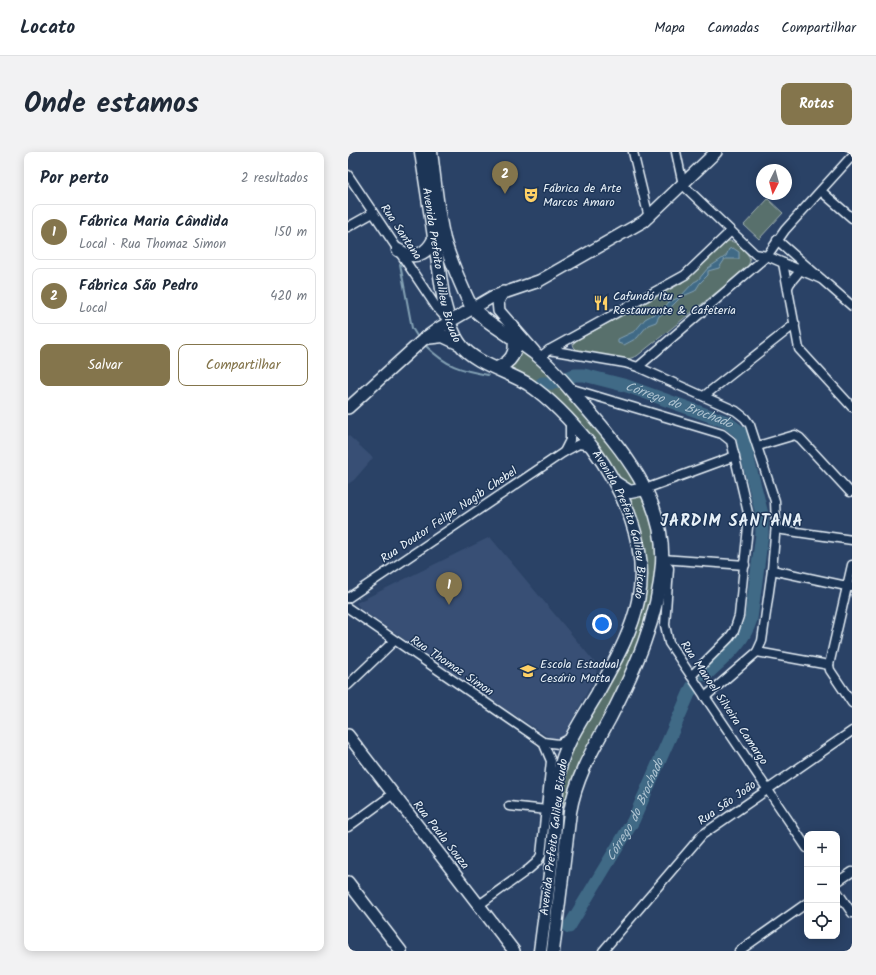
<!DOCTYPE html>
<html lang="pt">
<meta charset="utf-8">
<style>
body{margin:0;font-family:Kalam,sans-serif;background:#f2f2f3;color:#1f2937}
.controls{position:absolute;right:12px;bottom:12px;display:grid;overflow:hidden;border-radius:8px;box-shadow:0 2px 10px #0003}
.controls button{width:36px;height:36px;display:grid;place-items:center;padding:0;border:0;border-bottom:1px solid #e0e1e3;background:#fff;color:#1f2937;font:20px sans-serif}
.compass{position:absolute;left:408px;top:12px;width:36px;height:36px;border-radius:50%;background:#fff;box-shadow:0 2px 10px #0003;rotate:186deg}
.you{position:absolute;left:254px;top:472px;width:14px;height:14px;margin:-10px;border:3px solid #fff;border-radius:50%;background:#1a73e8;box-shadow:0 0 0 6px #1a73e833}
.badge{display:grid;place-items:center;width:26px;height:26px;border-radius:50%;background:#84754c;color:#fff;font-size:13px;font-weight:700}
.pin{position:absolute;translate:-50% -33px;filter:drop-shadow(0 1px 2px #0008)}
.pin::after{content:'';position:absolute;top:21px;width:14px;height:12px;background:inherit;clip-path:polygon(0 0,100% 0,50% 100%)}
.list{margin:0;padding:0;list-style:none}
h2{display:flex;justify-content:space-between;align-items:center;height:52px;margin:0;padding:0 16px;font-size:17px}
h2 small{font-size:13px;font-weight:400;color:#747a83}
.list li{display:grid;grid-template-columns:26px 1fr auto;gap:12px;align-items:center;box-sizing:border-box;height:56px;margin:0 8px 8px;padding:0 8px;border:1px solid #e0e1e3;border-radius:8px}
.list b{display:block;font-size:15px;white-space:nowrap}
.list p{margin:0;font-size:13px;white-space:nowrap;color:#747a83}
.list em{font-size:13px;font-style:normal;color:#747a83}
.actions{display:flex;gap:8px;padding:12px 16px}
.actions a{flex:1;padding:9px 0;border:1px solid #84754c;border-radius:8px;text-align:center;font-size:14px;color:#84754c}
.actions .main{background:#84754c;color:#fff}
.icon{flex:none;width:22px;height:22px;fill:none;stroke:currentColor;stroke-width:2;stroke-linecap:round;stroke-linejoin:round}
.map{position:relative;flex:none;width:504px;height:799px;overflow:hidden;border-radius:8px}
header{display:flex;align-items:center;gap:24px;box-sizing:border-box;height:56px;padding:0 20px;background:#fff;border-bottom:1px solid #e0e1e3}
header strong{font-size:19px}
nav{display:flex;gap:22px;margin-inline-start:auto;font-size:14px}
.intro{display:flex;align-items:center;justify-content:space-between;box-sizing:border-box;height:96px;padding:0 24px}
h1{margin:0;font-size:28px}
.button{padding:10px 18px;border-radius:8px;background:#84754c;color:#fff;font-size:14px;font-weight:700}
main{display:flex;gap:24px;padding:0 24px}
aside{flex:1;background:#fff;border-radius:8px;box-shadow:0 2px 10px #0003}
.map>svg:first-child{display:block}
</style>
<header>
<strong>Locato</strong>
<nav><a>Mapa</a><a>Camadas</a><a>Compartilhar</a></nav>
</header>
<div class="intro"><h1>Onde estamos</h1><a class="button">Rotas</a></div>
<main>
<aside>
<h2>Por perto<small>2 resultados</small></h2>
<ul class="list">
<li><span class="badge">1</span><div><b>Fábrica Maria Cândida</b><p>Local · Rua Thomaz Simon</p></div><em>150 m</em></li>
<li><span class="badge">2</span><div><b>Fábrica São Pedro</b><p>Local</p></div><em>420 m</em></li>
</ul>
<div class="actions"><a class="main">Salvar</a><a>Compartilhar</a></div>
</aside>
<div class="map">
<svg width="504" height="799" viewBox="0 0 504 799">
<rect width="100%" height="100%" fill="#2a4266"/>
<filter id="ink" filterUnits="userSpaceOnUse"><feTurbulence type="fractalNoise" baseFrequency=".025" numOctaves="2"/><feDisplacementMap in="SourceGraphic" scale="8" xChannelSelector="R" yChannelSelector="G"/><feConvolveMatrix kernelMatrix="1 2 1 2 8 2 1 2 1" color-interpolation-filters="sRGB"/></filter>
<g filter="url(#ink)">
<g fill="#384f74">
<polygon points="0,283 25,306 6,328 0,332"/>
<polygon points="142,385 249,513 248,524 215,585 212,587 204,587 162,560 14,458 8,451"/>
</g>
<g fill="#59706c" stroke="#a0b0b2">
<polygon points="420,47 435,61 411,87 396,73"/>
<path d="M379,89C388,88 400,99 402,108L400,115L289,204L280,207H274L229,198L226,195L225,192L229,188L334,131Z"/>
<polygon points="173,196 181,202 222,243 289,329 304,369 308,388 308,412 306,436 294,490 241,595 201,799 197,799 218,616 226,594 273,510 287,480 294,457 298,438 298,407 264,317 160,215 168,210"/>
</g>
<polygon fill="#406b86" stroke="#83a1b4" points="385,96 391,100 391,107 377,107 371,116 360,119 360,123 352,131 347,139 333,145 319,159 311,164 308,170 300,173 289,186 276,193 270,191 270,187 287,179 297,167 316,156 321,150 332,145 346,130 350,128 360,116 378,104 381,97"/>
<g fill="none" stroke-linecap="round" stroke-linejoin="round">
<g stroke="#83a1b4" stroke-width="2">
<polyline points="52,112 64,176 69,184"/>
<path d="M78,194C98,214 112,218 140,223"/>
</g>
<g stroke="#406b86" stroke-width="13">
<path id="s1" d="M220,225L227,223H236L279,234L379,270L392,280L394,284L414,362V382L403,467C396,491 375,507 358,523"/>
<polyline points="194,231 206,231"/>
<path id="s2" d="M221,775L285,669L344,535"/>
</g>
<defs>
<g id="street">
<polyline points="285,0 301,66"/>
<polyline points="328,0 335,33 407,102 419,104 473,127"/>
<polyline points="0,23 89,156 99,167"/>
<polyline points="473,39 504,66"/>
<polyline points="0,75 25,61"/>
<polyline points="429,88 504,154"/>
<polyline points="435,111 451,197 504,255"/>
<path d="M440,135C443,127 452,122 453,115"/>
<polyline points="201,198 277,211 290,215 388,259 397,266 402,273 427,349 428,372 424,418 414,489 409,500 357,545"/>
<polyline points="192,205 201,198 337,123 383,79"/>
<polyline points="290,215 419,104 437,78 504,4"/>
<polyline points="221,236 374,282 383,289 401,365 391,464 386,479 381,486 343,524"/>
<polyline points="356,244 447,172"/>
<polyline points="410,294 447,283 452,286 502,340"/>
<polyline points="216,300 222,288 222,270"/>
<polyline points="297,337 387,304"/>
<polyline points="428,377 504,388"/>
<polyline points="314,407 397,413"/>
<polyline points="314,409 321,416 317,473 321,491 459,696"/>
<polyline points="504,413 481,513 482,518 504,551"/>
<polyline points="424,418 503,435"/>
<polyline points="0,446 216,300 231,292 243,294"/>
<polyline points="0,456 195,590 211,592 224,585"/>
<polyline points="409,500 481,513"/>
<polyline points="0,533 46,489"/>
<polyline points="161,654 199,658"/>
<polyline points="0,675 45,642"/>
<polyline points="489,730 504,720"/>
<polyline points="489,739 504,761"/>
<polyline points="131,753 181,717 189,710 193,703 203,609 195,590"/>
<polyline points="255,799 354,683 504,579"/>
<polyline points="391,799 459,751"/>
</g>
<g id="secondary">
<polyline points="155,140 150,149 151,159 186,199"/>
<polyline points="0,256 77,186 91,176 144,145 191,129 296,69 368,0"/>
<polyline points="0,583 166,799"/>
<polyline points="0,730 53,799"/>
</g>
<g id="primary">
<path id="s3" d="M73,0L96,150C100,164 103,180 112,192C127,212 159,219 180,232C204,248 226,272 244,295C275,337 302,396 290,449C283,483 265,512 249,542C236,564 220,587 213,612C207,636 208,663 206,687C202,724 197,762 192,799"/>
<path d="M83,0C87,28 89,59 96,87C101,105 115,138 123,154C126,159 133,163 137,167C154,180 174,191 190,204C206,217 219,234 232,249C272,295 318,346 314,412C310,467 287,517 262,566C245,597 228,625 222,660L205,799"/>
<path d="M50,98C66,108 78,103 86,87"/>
<polyline points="77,186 95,184 112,192"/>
<path d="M149,216C170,207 168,195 165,174"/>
<polyline points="268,331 282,340 297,337"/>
</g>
</defs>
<use href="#street" stroke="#e8f1f8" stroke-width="11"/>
<use href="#secondary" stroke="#e8f1f8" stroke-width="14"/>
<use href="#primary" stroke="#e8f1f8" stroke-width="15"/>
<use href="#street" stroke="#1d3557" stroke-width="8"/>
<use href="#secondary" stroke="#1d3557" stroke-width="11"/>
<use href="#primary" stroke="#1d3557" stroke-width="12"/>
</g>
</g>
<defs>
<symbol id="theatre-bare" viewBox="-9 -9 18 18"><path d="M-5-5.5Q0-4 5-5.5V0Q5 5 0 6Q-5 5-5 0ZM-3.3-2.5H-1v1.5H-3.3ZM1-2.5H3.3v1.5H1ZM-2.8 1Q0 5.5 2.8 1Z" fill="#ffd166" stroke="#1d3557" stroke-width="2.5" paint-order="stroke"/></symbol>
<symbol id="restaurant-bare" viewBox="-9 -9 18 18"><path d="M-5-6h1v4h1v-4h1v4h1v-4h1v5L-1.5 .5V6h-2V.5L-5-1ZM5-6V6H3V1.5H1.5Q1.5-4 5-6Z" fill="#ffd166" stroke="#1d3557" stroke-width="2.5" paint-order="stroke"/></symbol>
<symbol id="school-bare" viewBox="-9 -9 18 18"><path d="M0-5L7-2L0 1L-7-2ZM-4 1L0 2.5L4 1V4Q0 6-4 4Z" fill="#ffd166" stroke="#1d3557" stroke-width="2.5" paint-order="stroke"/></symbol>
</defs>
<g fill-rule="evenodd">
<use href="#theatre-bare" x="172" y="32" width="22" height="22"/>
<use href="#restaurant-bare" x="242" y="140" width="22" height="22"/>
<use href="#school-bare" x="169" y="508" width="22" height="22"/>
</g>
<g text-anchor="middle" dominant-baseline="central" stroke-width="3" stroke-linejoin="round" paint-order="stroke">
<g font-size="12" fill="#e8f1f8" stroke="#1d3557" text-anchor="start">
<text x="195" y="36">Fábrica de Arte<tspan x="195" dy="14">Marcos Amaro</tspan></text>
<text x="265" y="144">Cafundó Itu -<tspan x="265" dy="14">Restaurante &amp; Cafeteria</tspan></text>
<text x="192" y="512">Escola Estadual<tspan x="192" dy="14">Cesário Motta</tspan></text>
</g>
<g font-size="12" fill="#e8f1f8" stroke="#1d3557">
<text transform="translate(53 80) rotate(56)">Rua Santana</text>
<text stroke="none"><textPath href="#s3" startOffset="115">Avenida Prefeito Galileu Bicudo</textPath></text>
<text transform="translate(101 363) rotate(-34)">Rua Doutor Felipe Nagib Chebel</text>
<text stroke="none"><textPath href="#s3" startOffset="451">Avenida Prefeito Galileu Bicudo</textPath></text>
<text transform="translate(104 514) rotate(34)">Rua Thomaz Simon</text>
<text transform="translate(376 551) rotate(56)">Rua Manoel Silveira Camargo</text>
<text transform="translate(379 651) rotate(-35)">Rua São João</text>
<text transform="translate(93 683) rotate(52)">Rua Paula Souza</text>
<text transform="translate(206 685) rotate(-83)">Avenida Prefeito Galileu Bicudo</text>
</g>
<g font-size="13" font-style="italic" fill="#adc2d0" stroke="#1d3557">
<text stroke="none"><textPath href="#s1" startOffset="116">Córrego do Brochado</textPath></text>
<text stroke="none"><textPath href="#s2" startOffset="135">Córrego do Brochado</textPath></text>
</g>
<g font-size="16" font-weight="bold" letter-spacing="1" fill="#e8f1f8" stroke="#1d3557">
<text x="384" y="369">JARDIM SANTANA</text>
</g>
</g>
</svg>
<div class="controls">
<button>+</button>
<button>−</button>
<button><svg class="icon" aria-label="locate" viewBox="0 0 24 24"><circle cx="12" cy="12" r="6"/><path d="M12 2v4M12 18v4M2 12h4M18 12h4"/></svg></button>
</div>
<svg class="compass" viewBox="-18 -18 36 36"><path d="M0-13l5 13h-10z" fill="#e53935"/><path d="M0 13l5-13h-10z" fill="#747a83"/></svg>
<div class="you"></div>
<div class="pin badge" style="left:101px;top:453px">1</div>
<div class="pin badge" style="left:157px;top:42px">2</div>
</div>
</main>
